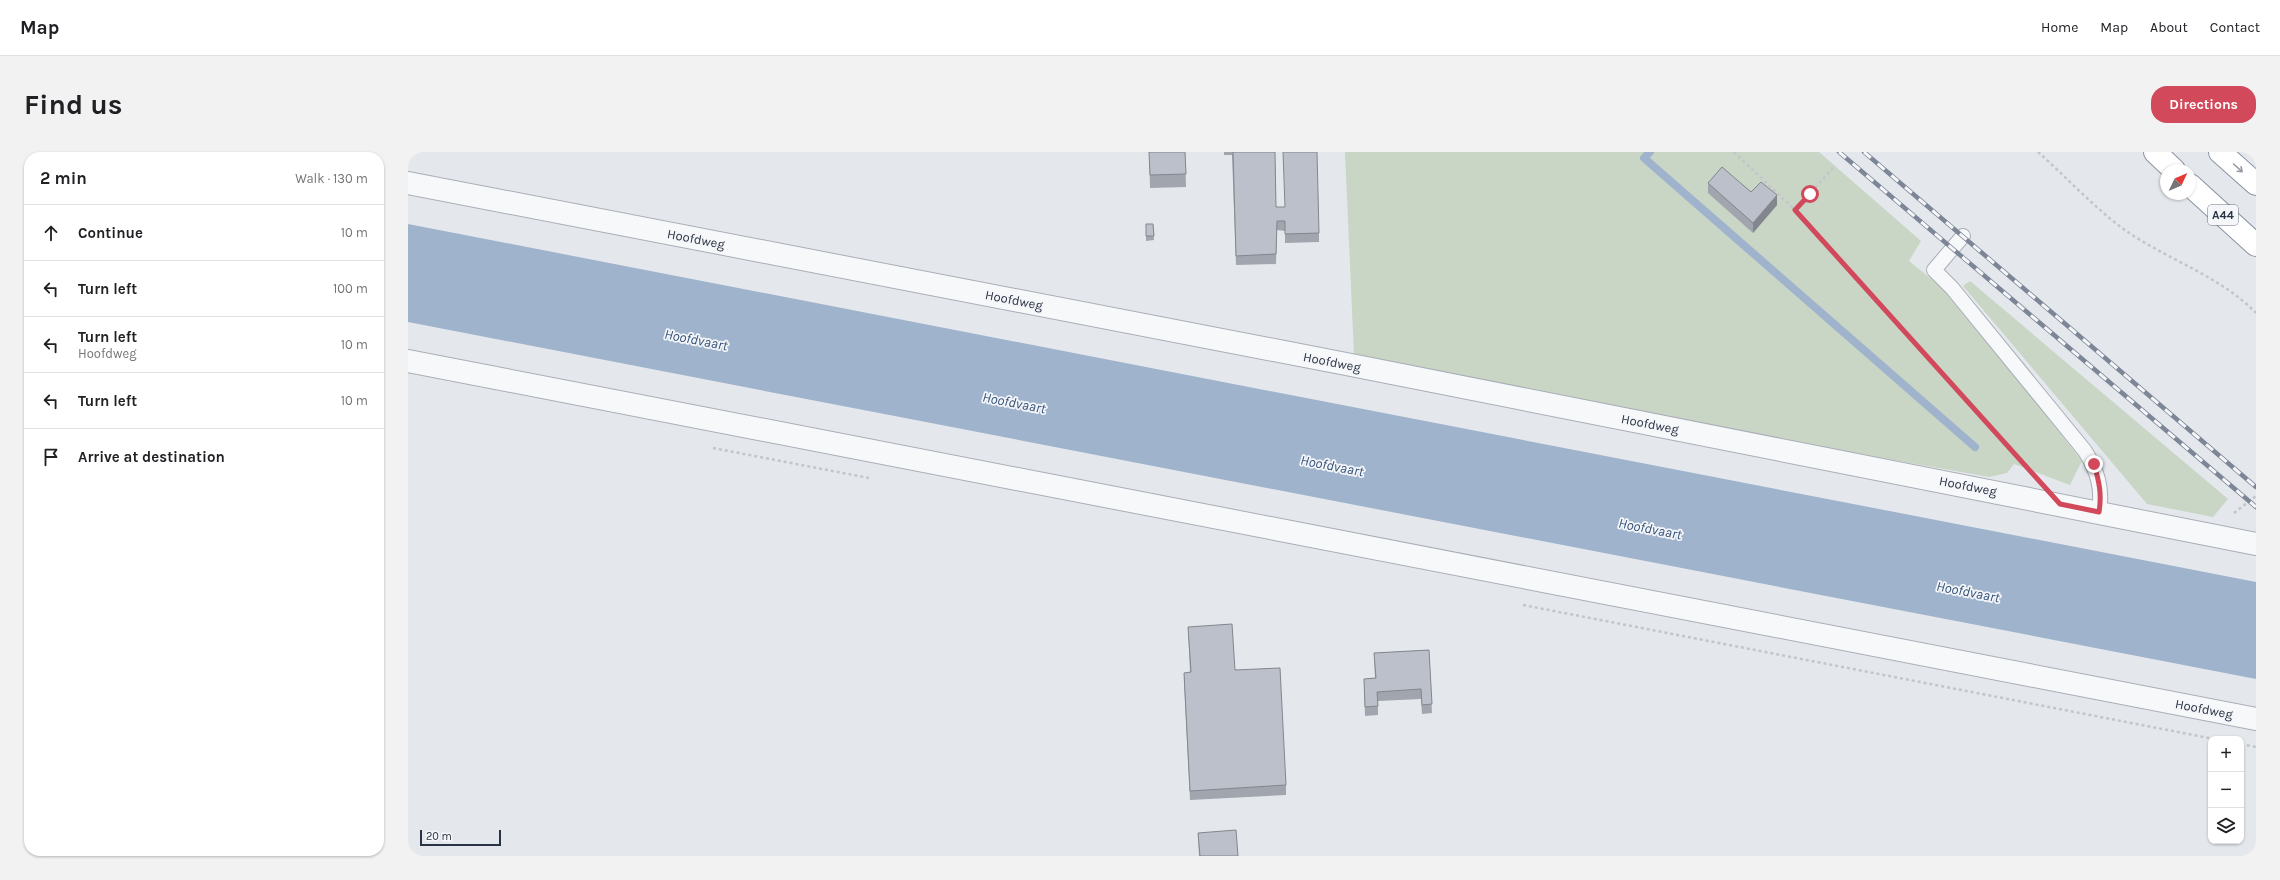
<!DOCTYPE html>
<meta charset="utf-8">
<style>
body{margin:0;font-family:Karla,sans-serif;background:#f2f2f2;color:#202124}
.controls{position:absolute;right:12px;bottom:12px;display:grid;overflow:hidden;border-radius:8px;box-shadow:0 1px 3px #0004}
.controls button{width:36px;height:36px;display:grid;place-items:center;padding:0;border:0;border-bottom:1px solid #e0e0e0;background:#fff;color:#202124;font:20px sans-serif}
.compass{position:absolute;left:1752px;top:12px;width:36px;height:36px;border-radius:50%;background:#fff;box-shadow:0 1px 3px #0004;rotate:46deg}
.scale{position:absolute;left:12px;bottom:10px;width:81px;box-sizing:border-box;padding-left:4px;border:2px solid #2b3445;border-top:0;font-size:11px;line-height:14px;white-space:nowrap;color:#2b3445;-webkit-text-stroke:3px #f4f6f9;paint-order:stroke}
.stop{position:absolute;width:12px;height:12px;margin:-9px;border:3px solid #d1495b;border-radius:50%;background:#fff}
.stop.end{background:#d1495b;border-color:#fff;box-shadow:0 1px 4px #0008}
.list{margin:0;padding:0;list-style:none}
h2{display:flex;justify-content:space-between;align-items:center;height:52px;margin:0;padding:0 16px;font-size:17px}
h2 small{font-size:13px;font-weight:400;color:#757577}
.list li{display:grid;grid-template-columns:26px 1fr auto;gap:12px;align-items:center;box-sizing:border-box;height:56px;padding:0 16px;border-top:1px solid #e0e0e0}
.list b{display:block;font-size:15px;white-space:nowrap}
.list p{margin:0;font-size:13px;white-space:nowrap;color:#757577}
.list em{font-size:13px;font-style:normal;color:#757577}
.icon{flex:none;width:22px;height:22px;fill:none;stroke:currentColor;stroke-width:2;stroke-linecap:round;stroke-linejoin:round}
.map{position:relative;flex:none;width:1848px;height:704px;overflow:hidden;border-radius:16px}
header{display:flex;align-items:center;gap:24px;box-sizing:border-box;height:56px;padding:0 20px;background:#fff;border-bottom:1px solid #e0e0e0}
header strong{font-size:19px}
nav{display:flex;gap:22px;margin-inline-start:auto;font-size:14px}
.intro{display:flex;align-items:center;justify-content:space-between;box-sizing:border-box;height:96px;padding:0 24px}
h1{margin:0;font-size:28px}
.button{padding:10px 18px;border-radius:16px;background:#d1495b;color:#fff;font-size:14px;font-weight:700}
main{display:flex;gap:24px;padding:0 24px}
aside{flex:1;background:#fff;border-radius:16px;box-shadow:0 1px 3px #0004}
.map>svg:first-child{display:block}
</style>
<header>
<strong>Map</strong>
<nav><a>Home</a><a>Map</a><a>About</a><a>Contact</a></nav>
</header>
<div class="intro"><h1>Find us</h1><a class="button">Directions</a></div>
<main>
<aside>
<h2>2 min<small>Walk · 130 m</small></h2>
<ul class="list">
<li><svg class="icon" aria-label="ahead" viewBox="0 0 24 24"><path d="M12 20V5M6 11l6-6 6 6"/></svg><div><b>Continue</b></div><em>10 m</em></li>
<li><svg class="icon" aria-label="left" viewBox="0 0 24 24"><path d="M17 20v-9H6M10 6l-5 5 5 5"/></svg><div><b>Turn left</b></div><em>100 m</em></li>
<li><svg class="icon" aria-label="left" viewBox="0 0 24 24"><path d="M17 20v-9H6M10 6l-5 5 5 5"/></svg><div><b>Turn left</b><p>Hoofdweg</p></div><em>10 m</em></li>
<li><svg class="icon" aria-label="left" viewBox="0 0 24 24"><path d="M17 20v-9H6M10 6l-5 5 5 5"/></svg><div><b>Turn left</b></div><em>10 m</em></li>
<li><svg class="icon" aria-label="arrive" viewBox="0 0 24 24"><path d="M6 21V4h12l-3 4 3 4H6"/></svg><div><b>Arrive at destination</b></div></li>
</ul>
</aside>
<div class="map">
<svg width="1848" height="704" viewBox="0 0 1848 704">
<rect width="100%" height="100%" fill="#e4e7ec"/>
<g fill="#c9d6c5">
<polygon points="937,0 1411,0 1513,89 1501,109 1542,142 1674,309 1662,333 1606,312 1599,321 1581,325 1334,281 946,204"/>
<polygon points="1562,129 1820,347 1805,365 1739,352 1555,134"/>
</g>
<polygon fill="#9fb4cc" points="0,72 1848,430 1848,527 0,170"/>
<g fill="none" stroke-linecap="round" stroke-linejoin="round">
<polyline stroke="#9fb4cc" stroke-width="8" points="1242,0 1236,6 1567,295"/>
<defs>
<path id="service" d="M1555,84L1526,118L1544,136L1677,299C1689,318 1695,336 1691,359"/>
<polyline id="minor" points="0,31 933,211 1848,392"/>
<polyline id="tertiary" points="0,209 1848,567"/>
<g id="motorway">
<polyline points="1747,0 1766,18"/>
<polyline points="1812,0 1848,32"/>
<polyline points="1782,33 1848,93"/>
</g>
</defs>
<use href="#service" stroke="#a9aeb7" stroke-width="16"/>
<use href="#minor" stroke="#a9aeb7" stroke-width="24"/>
<use href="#tertiary" stroke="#a9aeb7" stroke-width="24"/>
<use href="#motorway" stroke="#8b94a3" stroke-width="24"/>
<g stroke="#c2c5cb" stroke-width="2.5" stroke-dasharray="3 3" stroke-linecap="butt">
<polyline points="1326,0 1387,58 1626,322"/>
<path d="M1630,0C1657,24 1686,55 1714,76C1757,107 1811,123 1848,161"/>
<polyline points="1387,58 1425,16"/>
<polyline points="305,296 461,326"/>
<polyline points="1826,361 1848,344"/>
<polyline points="1115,453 1806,587"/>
<polyline points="1833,592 1848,595"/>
</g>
<use href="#service" stroke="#f7f8fa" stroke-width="14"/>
<use href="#minor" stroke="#f7f8fa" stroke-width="22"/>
<use href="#tertiary" stroke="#f7f8fa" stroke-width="22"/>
<use href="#motorway" stroke="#fff" stroke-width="22"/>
<defs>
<g id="rail">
<polyline points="1431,0 1848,355"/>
<polyline points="1456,0 1848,335"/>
</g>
</defs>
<use href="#rail" stroke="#7d8696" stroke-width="4.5"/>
<use href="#rail" stroke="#f4f6f9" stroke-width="3" stroke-dasharray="9" stroke-linecap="butt"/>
</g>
<g fill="#a1a5ae">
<polygon points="741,0 777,0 778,35 742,36"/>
<polygon points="816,0 867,0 868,55 911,81 911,90 877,91 877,79 869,78 868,112 828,113 824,3 816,3"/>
<polygon points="1300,31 1343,40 1369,53 1345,81 1300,41"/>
<polygon points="738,72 745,72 746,88 738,89"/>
<polygon points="780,475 827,518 878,633 878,643 782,648 776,530 776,521 782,520"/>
<polygon points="1021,498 1024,561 1014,562 1013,547 970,549 970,563 957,564 956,527 967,526 966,501"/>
<polygon points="790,681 830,704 791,704"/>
</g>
<polygon fill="#83868d" points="1369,43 1369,53 1345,81 1345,71"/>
<g fill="#bbc0ca" stroke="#83868d">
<polygon points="741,0 777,0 778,22 742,23"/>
<polygon points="825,0 867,0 868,55 877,55 875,0 909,0 911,81 877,82 877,69 869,69 868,102 828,104"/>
<polygon points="1314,15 1343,40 1353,30 1369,43 1345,71 1300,31"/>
<polygon points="738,72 745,72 746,84 738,84"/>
<polygon points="824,472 827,518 872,516 878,633 782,639 776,521 783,520 780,475"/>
<polygon points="1021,498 1024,552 1014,553 1013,537 969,540 970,554 957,555 956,527 968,526 966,501"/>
<polygon points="828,678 830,704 792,704 790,681"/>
</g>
<defs><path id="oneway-shaft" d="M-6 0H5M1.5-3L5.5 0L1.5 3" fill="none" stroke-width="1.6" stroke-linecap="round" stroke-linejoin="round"/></defs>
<use stroke="#959aa2" href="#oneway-shaft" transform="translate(1830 16) rotate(42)"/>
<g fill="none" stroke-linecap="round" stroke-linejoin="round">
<path stroke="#d1495b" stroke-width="5" d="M1402,42L1387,58L1652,352L1691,360C1694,342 1691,329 1686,312"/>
</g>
<g text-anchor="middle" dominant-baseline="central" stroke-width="3.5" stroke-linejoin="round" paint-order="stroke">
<rect fill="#f4f6f9" stroke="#676e7b" stroke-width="1" x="1800" y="53" width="30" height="20" rx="3"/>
<g font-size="12" font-weight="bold" fill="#2b3445">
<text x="1815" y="63">A44</text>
</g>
<g font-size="13" fill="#2b3445" stroke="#f4f6f9">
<text transform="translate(288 87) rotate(11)">Hoofdweg</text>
<text transform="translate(606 148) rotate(11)">Hoofdweg</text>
<text transform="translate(924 210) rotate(11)">Hoofdweg</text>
<text transform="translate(1242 272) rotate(11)">Hoofdweg</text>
<text transform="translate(1560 334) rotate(11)">Hoofdweg</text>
<text transform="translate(1796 557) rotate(11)">Hoofdweg</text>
</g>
<g font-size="14" font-style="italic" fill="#34527a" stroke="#f4f6f9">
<text transform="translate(288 188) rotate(11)">Hoofdvaart</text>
<text transform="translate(606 251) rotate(11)">Hoofdvaart</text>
<text transform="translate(924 314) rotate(11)">Hoofdvaart</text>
<text transform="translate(1242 377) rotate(11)">Hoofdvaart</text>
<text transform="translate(1560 440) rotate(11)">Hoofdvaart</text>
</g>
</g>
</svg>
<div class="controls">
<button>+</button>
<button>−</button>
<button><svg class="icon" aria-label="layers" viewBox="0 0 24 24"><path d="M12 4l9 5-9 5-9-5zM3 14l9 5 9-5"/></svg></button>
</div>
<svg class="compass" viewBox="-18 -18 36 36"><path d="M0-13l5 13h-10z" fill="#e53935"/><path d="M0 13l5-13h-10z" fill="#757577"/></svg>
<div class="scale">20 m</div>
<div class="stop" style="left:1402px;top:42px"></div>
<div class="stop end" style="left:1686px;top:312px"></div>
</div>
</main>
